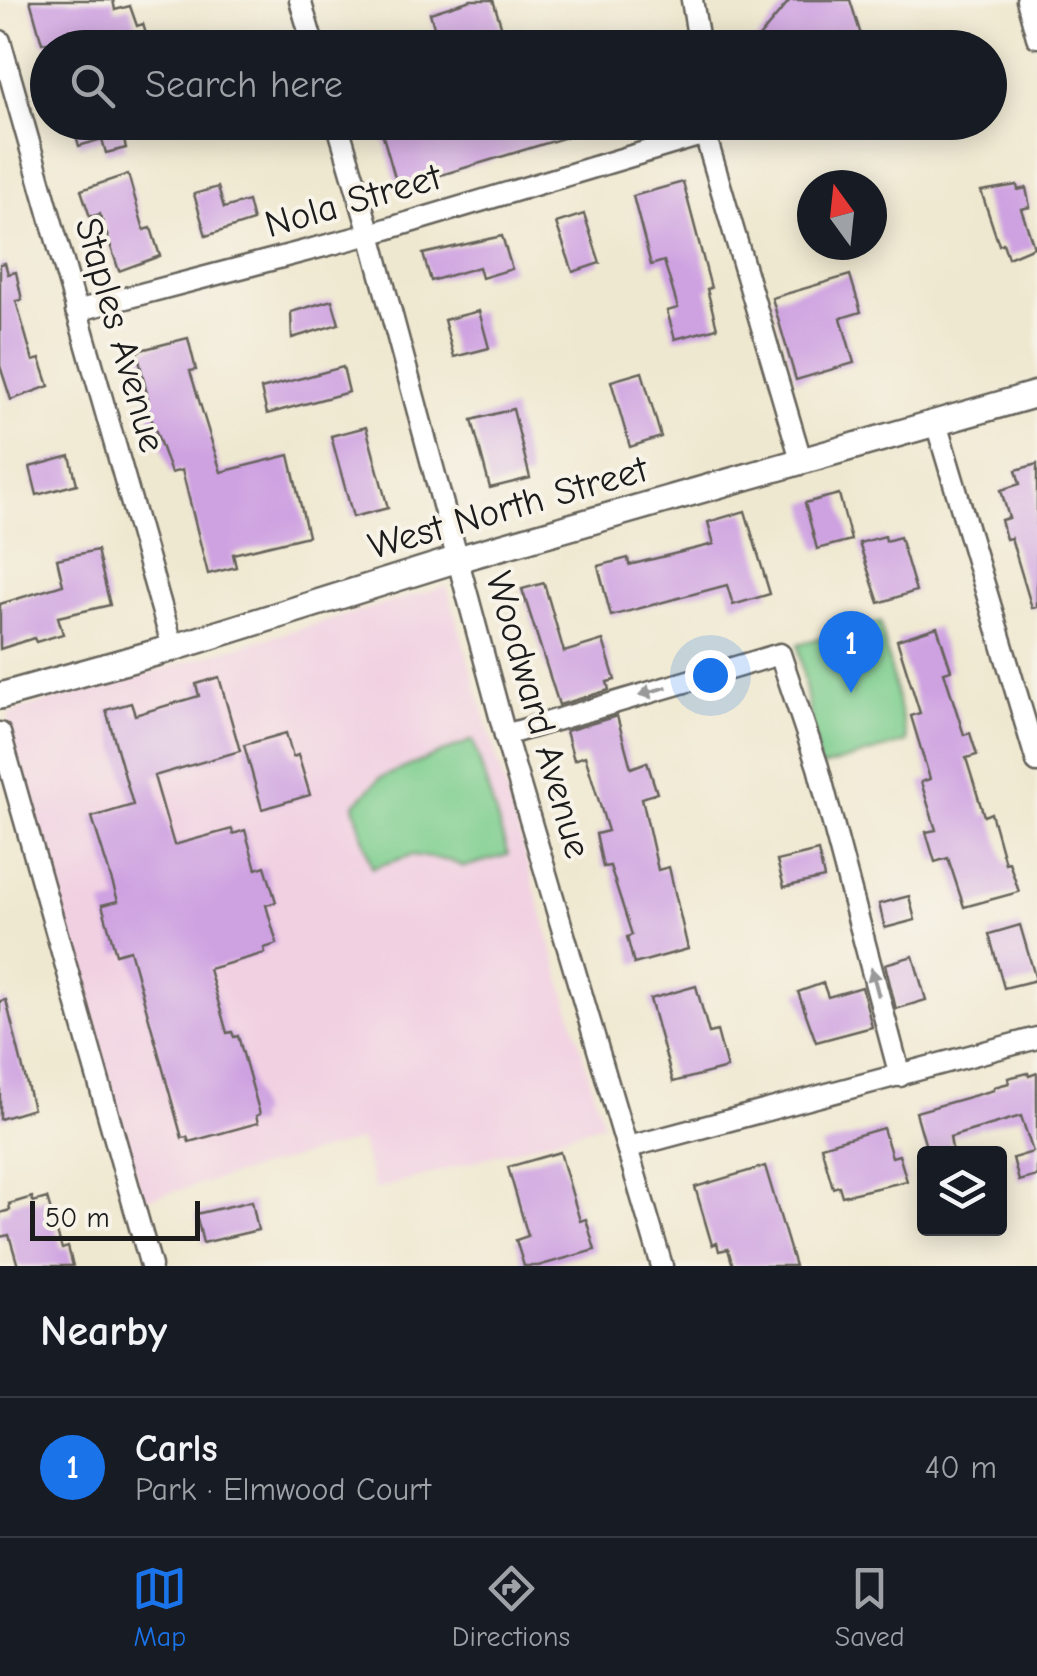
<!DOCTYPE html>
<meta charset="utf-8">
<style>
body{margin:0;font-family:"Comic Neue",sans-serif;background:#242831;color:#f1f3f6}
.controls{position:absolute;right:30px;bottom:30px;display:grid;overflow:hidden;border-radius:10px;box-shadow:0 5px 25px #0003}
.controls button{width:90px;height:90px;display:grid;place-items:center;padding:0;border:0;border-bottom:2px solid #363941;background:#171b24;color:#f1f3f6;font:50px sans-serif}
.compass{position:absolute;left:797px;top:170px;width:90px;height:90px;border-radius:50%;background:#171b24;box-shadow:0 5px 25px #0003;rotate:345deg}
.scale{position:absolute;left:30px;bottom:25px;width:170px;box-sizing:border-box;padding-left:10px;border:5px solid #1c1c1c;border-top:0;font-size:28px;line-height:35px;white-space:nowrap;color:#1c1c1c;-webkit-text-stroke:8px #f7f3e8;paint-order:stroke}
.you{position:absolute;left:710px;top:675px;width:35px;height:35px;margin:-25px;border:8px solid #fff;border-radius:50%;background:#1a73e8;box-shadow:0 0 0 15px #1a73e833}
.badge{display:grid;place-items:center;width:65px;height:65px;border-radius:50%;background:#1a73e8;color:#fff;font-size:32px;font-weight:700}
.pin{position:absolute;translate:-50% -82px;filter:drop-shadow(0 2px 5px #0008)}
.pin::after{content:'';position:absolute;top:52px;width:35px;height:30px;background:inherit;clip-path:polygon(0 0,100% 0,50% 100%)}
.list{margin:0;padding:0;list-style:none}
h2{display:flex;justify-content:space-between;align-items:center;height:130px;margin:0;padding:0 40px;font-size:42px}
h2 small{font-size:32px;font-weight:400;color:#9ea1a6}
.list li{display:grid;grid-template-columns:65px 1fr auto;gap:30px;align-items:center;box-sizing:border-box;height:140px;padding:0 40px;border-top:2px solid #363941}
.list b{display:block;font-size:38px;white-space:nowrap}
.list p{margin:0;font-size:32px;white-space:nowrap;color:#9ea1a6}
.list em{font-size:32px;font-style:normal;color:#9ea1a6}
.icon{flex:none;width:55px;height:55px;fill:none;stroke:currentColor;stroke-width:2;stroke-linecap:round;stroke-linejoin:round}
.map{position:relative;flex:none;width:1037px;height:1266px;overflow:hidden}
.search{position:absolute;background:#171b24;box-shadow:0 5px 25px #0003;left:30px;right:30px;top:30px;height:110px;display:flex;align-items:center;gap:25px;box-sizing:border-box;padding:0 35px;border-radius:55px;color:#9ea1a6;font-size:38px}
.sheet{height:270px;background:#171b24}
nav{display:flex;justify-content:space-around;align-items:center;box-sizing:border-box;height:140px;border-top:2px solid #363941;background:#171b24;font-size:28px;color:#9ea1a6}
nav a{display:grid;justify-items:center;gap:5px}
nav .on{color:#1a73e8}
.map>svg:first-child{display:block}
</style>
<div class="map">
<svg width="1037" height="1266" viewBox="0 0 1037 1266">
<rect width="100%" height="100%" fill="#f7f3e8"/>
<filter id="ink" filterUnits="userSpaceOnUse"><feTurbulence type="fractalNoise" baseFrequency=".01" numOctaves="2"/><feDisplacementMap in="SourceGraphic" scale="20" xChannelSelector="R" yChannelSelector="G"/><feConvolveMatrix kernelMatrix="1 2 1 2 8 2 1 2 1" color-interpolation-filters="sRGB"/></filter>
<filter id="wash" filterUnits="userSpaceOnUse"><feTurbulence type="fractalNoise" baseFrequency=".0048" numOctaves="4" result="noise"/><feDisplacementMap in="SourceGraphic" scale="40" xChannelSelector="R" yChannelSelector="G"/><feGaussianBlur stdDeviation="2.25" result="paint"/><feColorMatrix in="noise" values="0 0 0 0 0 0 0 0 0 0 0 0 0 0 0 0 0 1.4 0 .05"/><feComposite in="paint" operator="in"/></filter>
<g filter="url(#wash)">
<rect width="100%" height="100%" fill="#efe8d0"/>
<polygon fill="#f1d0e2" points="447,586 603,1124 375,1190 360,1140 143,1200 7,729 9,713"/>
<g fill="#7dcd8e" stroke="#4c7455" stroke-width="2.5">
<polygon points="880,622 907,742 819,768 798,644"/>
<polygon points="473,740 508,855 464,867 450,861 412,855 372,868 354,805 380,778"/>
</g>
<g id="blocks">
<g fill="#cea1e1">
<polygon points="30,0 113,0 115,10 130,6 137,26 143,24 149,44 138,48 47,48 46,42 42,43"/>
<polygon points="471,0 493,0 505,38 493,41 495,48 440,48 430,13"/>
<polygon points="790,0 850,0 865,48 750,48"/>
<polygon points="72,122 140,122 141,127 122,133 126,148 106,153 102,139 79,146"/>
<polygon points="379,122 599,122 600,127 398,188"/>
<polygon points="128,174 144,230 151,228 160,256 119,271 100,214 90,217 81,190"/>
<polygon points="683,182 711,288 707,289 717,328 675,339 667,311 678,308 664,261 651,265 633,196"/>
<polygon points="1017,185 1018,190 1026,188 1030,207 1021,209 1034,247 1008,258 1003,243 999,245 981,191"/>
<polygon points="218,187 224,208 248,201 253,221 206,236 194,194"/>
<polygon points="584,214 600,263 573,272 556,223"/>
<polygon points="502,236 512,269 482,278 479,267 431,281 423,254"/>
<polygon points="5,263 8,274 16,272 22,300 16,301 33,361 40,359 49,386 11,400 0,366 0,264"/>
<polygon points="850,275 861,312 841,318 854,363 796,380 772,298"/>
<polygon points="332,300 339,324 292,338 291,312"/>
<polygon points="479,311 489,348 454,357 444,320"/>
<polygon points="188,338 196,370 190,371 221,472 289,455 308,536 233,554 236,567 208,574 182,470 171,473 146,404 149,403 137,351"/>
<polygon points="343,367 349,392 267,414 261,389"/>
<polygon points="642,372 661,437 630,447 611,381"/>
<polygon points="513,409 530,478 490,488 472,420"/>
<polygon points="366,427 388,508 353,517 331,436"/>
<polygon points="70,456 77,484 37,495 30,467"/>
<polygon points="1037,464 1037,607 1032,608 1011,538 1006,539 1001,520 1009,518 1001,490 1020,484 1016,470"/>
<polygon points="839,494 851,540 817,549 805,503"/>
<polygon points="745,511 770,594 733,605 727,585 611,616 598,566 628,558 629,565 714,544 708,522"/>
<polygon points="885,536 886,541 900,537 916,591 879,603 859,543"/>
<polygon points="97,550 110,605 58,617 63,634 36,642 34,638 0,649 0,604 63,585 57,559"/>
<polygon points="544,583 564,652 603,640 615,680 607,682 609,690 559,705 522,589"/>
<polygon points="937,627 951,670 944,672 964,735 970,733 977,755 966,758 984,816 991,813 1005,863 1009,862 1019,892 964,907 948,858 935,862 926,832 936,830 921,782 930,779 911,716 920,713 897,640"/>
<polygon points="219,677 240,751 154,776 174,845 232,829 233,834 245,830 256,869 265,866 276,902 266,905 277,944 264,948 265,953 209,969 227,1033 232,1032 234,1037 238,1036 260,1114 256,1116 258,1123 189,1142 187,1137 182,1138 130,950 116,954 102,905 118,901 92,817 133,805 106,710 131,703 135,715 199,696 196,684"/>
<polygon points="617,716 631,768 647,762 657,793 642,798 658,870 669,867 688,949 634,964 627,937 632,935 610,866 603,867 596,834 608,831 585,756 574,760 566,731"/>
<polygon points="286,733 293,757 298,755 310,795 262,809 244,745"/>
<polygon points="818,851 824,878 784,887 777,861"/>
<polygon points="909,896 915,920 885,928 879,904"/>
<polygon points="1020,925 1036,980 1004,988 989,934"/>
<polygon points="913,956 926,1000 896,1009 885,964"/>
<polygon points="823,983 828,997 862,987 872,1027 816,1042 798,992"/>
<polygon points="696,986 709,1033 717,1031 727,1068 673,1082 650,999"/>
<polygon points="6,1000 33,1109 0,1119 0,1001"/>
<polygon points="1028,1073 1029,1076 1037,1073 1037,1176 1019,1181 1013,1158 1033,1152 1021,1116 950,1137 953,1154 928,1154 916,1112 994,1090 994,1087 1009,1083 1008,1078"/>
<polygon points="883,1128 892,1157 899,1155 907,1181 842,1196 839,1186 833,1188 821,1146"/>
<polygon points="560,1152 580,1221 586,1219 595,1250 538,1266 524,1266 516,1240 528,1236 508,1167"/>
<polygon points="765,1166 795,1266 733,1266 728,1249 719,1251 717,1243 712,1245 695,1187"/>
<polygon points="32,1197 33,1202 47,1198 62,1249 68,1247 73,1266 18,1266 9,1235 0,1237 0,1213 10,1210 9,1204"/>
<polygon points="252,1201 258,1230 203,1243 196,1214"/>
</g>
</g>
</g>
<g filter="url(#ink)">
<use href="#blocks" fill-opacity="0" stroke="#66635b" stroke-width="2.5"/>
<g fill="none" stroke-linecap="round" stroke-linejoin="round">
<defs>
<g id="minor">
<polyline points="300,0 314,48"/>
<polyline points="692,0 700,48"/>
<polyline points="1027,0 1037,37"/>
<polyline points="0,41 173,648"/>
<polyline points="337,122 370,234 505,735 662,1266"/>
<polyline points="705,124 705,134 802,463"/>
<polyline points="76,311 370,234 705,134"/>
<polyline points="936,423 1037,762"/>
<polyline points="0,733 151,1266"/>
<polyline points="505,735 780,654 818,767 900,1076"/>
<polyline points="629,1147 1037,1038"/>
</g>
<polyline id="tertiary" points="0,696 173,648 458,559 1037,394"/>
</defs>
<use href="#minor" stroke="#66635b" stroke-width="25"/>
<use href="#tertiary" stroke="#66635b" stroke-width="30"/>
<use href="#minor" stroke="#fff" stroke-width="20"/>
<use href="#tertiary" stroke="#fff" stroke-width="25"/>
</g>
<defs><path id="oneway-solid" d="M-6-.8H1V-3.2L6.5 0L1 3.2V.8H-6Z" transform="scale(2.5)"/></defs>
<g fill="#999">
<use href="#oneway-solid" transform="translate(653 691) rotate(164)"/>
<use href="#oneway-solid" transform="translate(875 982) rotate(-105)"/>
</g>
</g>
<g text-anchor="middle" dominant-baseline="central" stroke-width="8" stroke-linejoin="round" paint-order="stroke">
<g font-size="38" fill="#1c1c1c" stroke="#f7f3e8">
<text transform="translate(353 201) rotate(-16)">Nola Street</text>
<text transform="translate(120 335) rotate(74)">Staples Avenue</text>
<text transform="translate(508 508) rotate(-16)">West North Street</text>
<text transform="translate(538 715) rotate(74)">Woodward Avenue</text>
</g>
</g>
</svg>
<div class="controls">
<button><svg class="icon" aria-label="layers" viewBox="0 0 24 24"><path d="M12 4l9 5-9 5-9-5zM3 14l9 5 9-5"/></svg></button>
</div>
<svg class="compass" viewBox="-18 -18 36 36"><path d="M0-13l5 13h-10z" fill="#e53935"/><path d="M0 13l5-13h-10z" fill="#9ea1a6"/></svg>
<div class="scale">50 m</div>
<div class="you"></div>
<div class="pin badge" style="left:851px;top:693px">1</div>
<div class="search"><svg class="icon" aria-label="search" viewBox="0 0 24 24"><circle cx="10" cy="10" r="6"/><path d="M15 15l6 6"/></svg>Search here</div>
</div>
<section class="sheet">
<h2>Nearby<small></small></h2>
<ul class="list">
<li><span class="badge">1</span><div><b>Carls</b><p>Park · Elmwood Court</p></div><em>40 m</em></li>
</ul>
</section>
<nav>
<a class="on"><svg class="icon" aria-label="map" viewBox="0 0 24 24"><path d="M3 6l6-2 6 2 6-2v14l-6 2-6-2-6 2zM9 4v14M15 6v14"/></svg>Map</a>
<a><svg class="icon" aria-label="directions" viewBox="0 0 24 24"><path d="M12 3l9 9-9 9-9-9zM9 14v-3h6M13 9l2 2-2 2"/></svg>Directions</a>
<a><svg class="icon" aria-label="saved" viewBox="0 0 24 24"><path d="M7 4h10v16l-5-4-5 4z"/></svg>Saved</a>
</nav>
